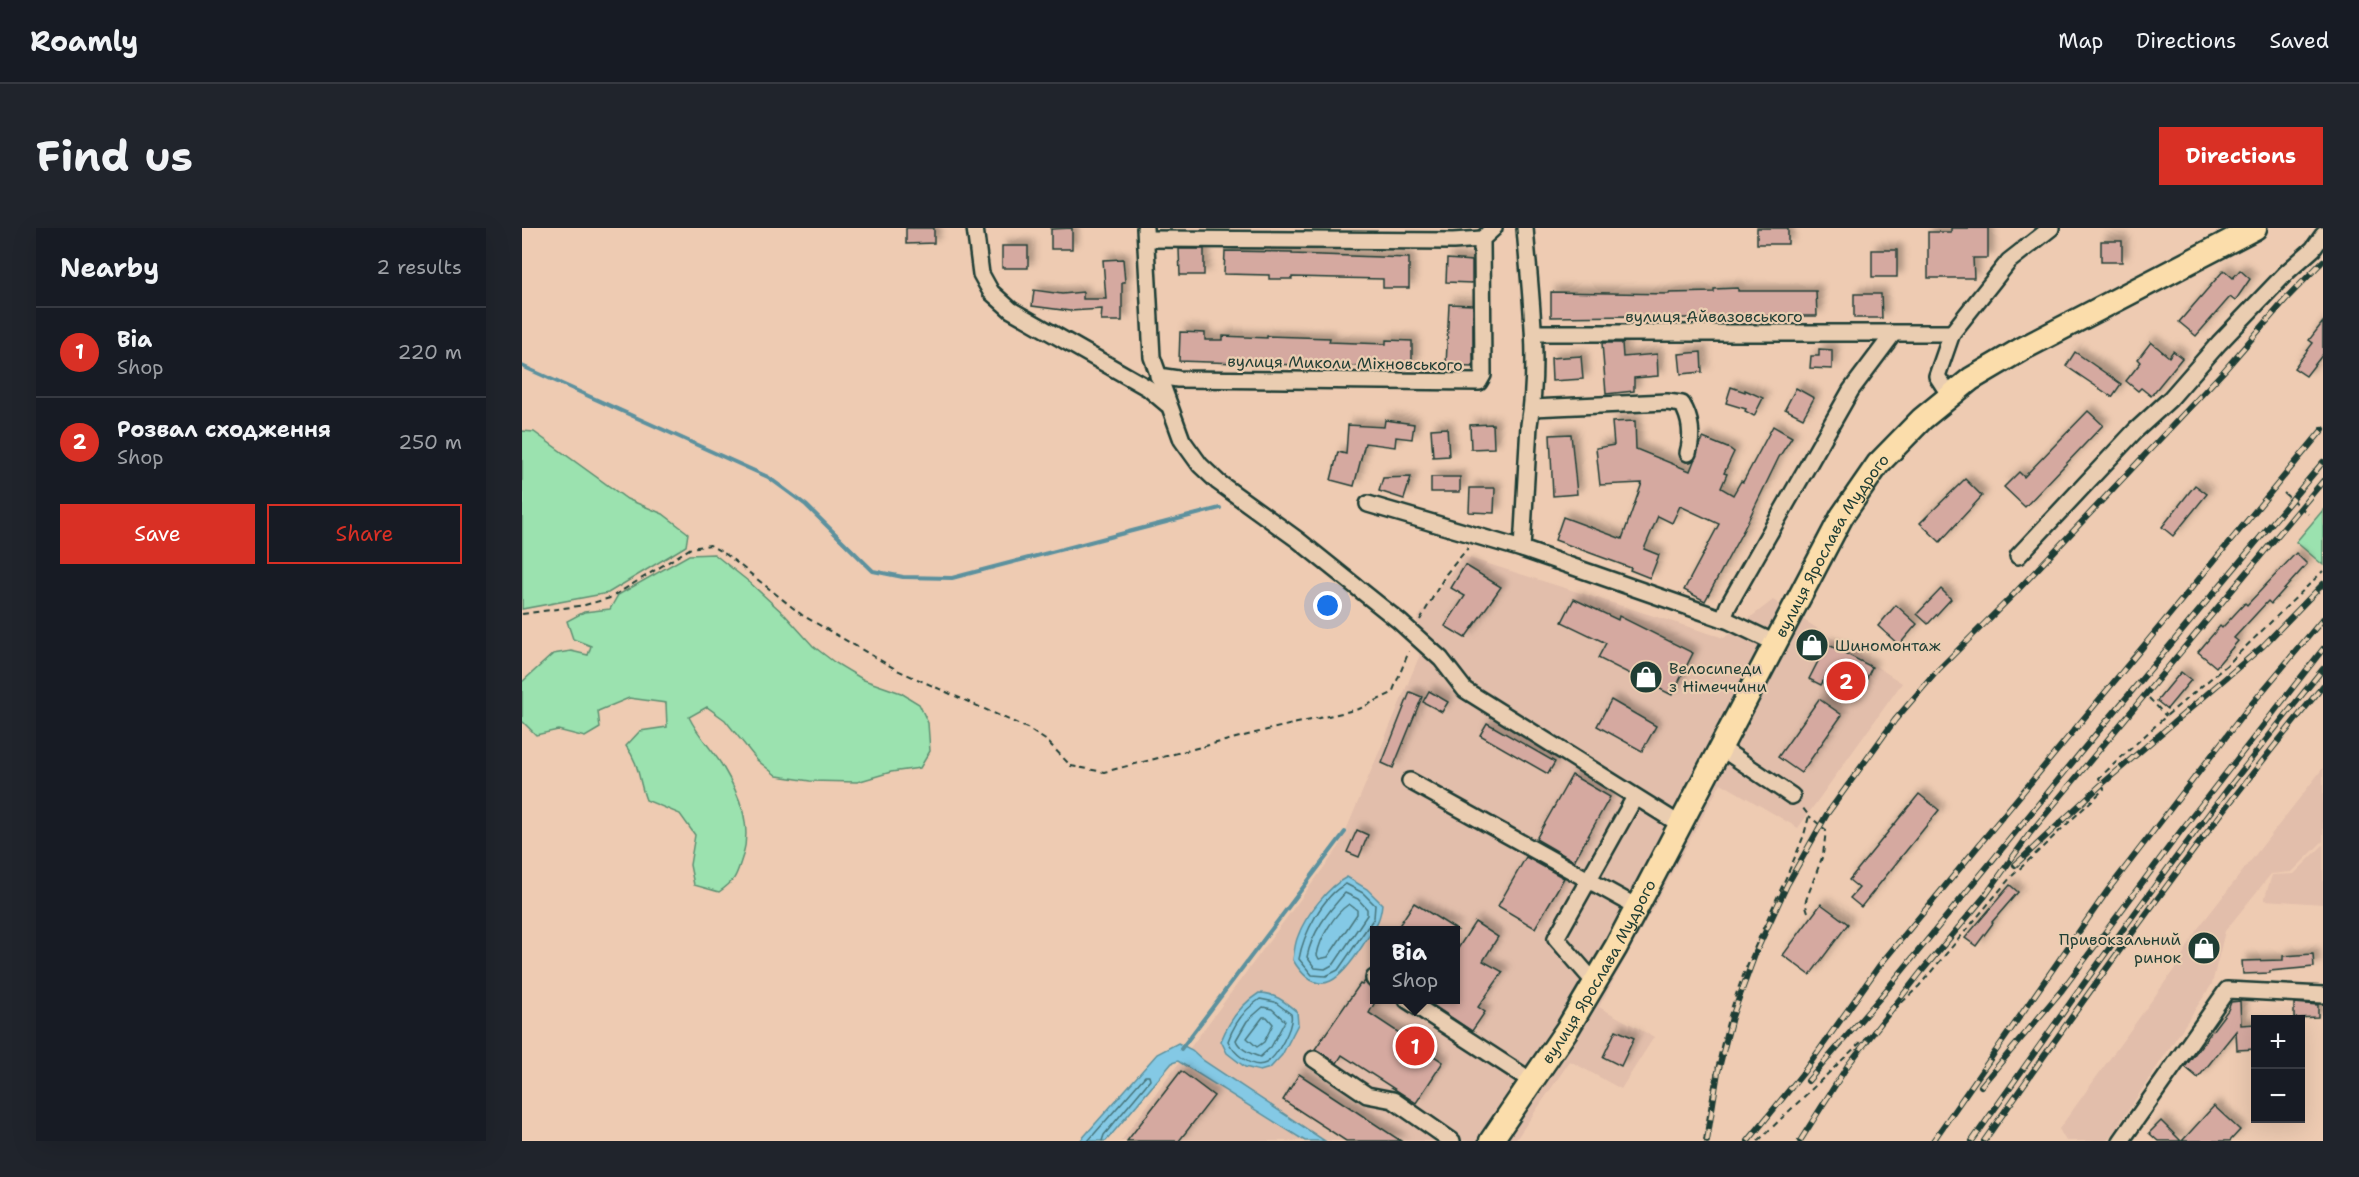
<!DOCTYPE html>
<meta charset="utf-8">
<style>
body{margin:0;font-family:"Shantell Sans",sans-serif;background:#20242c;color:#f1f3f6}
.controls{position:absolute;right:18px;bottom:18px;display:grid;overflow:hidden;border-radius:0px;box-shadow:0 6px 24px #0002}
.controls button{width:54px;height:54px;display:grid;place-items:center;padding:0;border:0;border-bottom:2px solid #363941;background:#171b24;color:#f1f3f6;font:30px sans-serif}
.you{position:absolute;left:806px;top:378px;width:21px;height:21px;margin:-15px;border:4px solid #fff;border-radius:50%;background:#1a73e8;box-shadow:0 0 0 9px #1a73e833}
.badge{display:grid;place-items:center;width:39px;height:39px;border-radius:50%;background:#d93025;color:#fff;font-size:20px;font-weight:700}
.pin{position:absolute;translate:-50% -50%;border:3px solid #fff;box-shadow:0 2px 6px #0006}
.popup{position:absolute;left:848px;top:698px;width:90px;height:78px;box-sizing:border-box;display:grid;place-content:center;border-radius:0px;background:#171b24;filter:drop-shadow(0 2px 4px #0005);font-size:20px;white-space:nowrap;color:#9ea1a6}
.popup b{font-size:22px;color:#f1f3f6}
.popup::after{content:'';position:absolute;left:50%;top:100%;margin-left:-12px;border:12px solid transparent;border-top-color:#171b24}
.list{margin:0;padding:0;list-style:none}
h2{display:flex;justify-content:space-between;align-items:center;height:78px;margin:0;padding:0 24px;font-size:26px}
h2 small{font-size:20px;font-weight:400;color:#9ea1a6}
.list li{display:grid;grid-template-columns:39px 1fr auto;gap:18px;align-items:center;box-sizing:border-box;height:90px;padding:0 24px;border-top:2px solid #363941}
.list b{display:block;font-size:22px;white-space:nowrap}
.list p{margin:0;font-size:20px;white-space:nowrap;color:#9ea1a6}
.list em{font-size:20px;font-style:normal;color:#9ea1a6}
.actions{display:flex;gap:12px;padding:18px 24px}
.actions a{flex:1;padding:14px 0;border:2px solid #d93025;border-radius:0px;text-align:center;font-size:21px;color:#d93025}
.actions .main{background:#d93025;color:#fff}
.map{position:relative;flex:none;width:1801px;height:913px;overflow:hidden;border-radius:0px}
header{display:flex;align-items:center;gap:36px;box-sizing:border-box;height:84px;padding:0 30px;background:#171b24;border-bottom:2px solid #363941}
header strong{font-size:28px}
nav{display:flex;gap:33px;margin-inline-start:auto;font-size:21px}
.intro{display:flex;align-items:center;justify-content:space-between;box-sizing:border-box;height:144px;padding:0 36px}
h1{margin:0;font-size:42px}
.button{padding:15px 27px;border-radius:0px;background:#d93025;color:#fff;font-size:21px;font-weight:700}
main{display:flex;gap:36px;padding:0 36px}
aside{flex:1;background:#171b24;border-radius:0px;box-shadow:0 6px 24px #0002}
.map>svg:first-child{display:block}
</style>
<header>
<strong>Roamly</strong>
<nav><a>Map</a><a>Directions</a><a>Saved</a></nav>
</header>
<div class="intro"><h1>Find us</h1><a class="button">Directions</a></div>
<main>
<aside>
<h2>Nearby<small>2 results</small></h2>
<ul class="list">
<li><span class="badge">1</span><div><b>Віа</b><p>Shop</p></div><em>220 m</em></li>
<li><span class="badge">2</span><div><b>Розвал сходження</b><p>Shop</p></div><em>250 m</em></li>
</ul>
<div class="actions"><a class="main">Save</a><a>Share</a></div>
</aside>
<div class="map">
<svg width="1801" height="913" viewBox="0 0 1801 913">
<defs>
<filter id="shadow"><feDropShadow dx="5.5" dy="-5.5" stdDeviation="3" flood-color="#0004"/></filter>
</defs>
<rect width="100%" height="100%" fill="#eecbb2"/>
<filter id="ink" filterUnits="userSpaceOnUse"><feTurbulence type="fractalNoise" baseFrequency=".0167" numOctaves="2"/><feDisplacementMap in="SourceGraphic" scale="12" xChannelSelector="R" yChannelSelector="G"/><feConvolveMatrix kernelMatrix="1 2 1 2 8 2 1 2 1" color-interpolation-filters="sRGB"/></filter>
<g filter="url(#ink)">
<g fill="#e2beab" fill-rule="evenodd">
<path d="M941,328L1202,410L1251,372L1380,455L1276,600L1199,555L1077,779L1132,809L1099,861L1048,833L993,913H599L817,619L897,429L895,391ZM852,702H934V772H852Z"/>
<polygon points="1801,540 1801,613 1770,644 1749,646 1703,703 1690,756 1586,913 1544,913 1537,901 1656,736 1674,703"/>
<polygon points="1801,617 1801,676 1742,672 1750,647 1772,646"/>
</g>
<g fill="#9be2af" stroke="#5d9072" stroke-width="1.5">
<polygon points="0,203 12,204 105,271 141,286 166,305 164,318 86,365 0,381"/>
<polygon points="1801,282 1801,337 1774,314"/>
<path d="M192,326L226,353L263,387L291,418L312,434L342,452L379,465L397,476L406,495L408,523L398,540L369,544L335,554L288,553L255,548L235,532L203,492L185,479L167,489C176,508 191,522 201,539C217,566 230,596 221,627C214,648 215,651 197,664L172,657L168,637L173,607L158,586L124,572C116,551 118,537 104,518L118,503L145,499L144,475L107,470L76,483L78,500L63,509L36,502L14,507L0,493V454L31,426L49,423L66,427L69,418L51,411L45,393L62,384L88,381L96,367L167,327Z"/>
</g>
<g fill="#84c9e5" stroke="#5c919e" stroke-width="1.5">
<path d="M825,649L845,661L860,676C858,696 851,701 841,717C821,748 798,777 771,732C772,724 773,715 776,708C783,688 807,658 825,649Z"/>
<path d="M737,765C753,765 763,774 775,784L776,796L760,827L748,840L738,843L723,839L705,825L699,813C707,793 718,777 737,765Z"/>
<polygon points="656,815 670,822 682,833 803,913 783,913 656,833 650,835 584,913 558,913 635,826"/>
</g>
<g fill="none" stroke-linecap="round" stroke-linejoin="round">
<g stroke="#47757b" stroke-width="1.5">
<path d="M824,656L841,665L853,677L852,690L816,742L804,748L790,747L777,731C781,707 801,667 824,656Z"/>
<path d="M823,665L836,671L845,681V687L812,736L803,741L793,740L785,729C790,704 806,684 823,665Z"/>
<path d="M827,676L835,682V686L806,729L797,731L795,727C798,710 812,686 827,676Z"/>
<path d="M738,771L753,774L769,786C772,798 755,829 744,835C729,842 711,824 706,813C712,796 723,781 738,771Z"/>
<path d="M741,779L750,781L763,793L749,819L738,829C729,826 717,821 714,812L725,793Z"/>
<polygon points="741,789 745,789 751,796 742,814 735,819 725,810"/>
<polyline points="566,913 623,848 627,848 628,852 582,907 580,913"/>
</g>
<g stroke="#5c919e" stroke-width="4">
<polyline points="0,138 246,249 284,277 351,343 381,349 430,350 698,280"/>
<polyline points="659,821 823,604"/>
</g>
</g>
<g fill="#d5a9a0" stroke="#1f3d34" stroke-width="1.5" filter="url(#shadow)">
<polygon points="384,0 412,0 412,15 384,16"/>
<polygon points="550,0 550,21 529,21 529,1"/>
<rect x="1235" y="0" width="31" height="16"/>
<polygon points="1429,0 1466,0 1466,30 1451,30 1452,50 1406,50 1406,4 1429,4"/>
<rect x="1579" y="13" width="21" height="21"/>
<rect x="480" y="18" width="26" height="22"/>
<polygon points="657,21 682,21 682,47 658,47"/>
<rect x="1350" y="22" width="25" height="27"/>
<polygon points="703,23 770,24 770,26 887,30 887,60 861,60 861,51 770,49 770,51 747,51 747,47 702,46"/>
<polygon points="601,31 603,54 600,54 600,93 579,93 580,81 548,83 510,78 512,62 540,66 561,64 561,71 584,71 581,32"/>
<polygon points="925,31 950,33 950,55 924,54"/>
<polygon points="1702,42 1711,50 1718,42 1728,51 1713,73 1708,69 1674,108 1657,94"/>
<polygon points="1216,60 1216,63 1294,63 1295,88 1216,88 1216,91 1192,91 1192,89 1132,91 1113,91 1113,88 1029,89 1029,64 1147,66 1147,65 1192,64 1192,61"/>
<polygon points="1332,66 1359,66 1360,90 1332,90"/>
<polygon points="927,76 951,77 951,139 924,138"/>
<polygon points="1801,94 1801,126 1784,148 1772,140 1791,115 1787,112"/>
<polygon points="658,104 683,105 683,112 701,112 701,108 745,110 745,108 808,110 807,114 864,116 864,112 890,113 890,137 807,138 657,133"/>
<polygon points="1629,114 1647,129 1651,123 1660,130 1629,168 1619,160 1616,163 1604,153 1619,134 1616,131"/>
<polygon points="1080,115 1100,115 1101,129 1135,126 1136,148 1112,150 1112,163 1084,166"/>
<polygon points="1297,121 1310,122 1310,141 1288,140 1289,128 1297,128"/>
<polygon points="1179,124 1180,144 1159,146 1157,126"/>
<polygon points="1553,124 1599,156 1590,169 1544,138"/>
<polygon points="1059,128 1061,151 1030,153 1029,130"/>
<polygon points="1209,159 1223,164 1223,162 1241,170 1232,188 1223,183 1224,181 1204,175"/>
<polygon points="1274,160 1292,170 1281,190 1263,181"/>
<polygon points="1566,183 1581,197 1503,279 1482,259 1497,244 1502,249"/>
<polygon points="863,192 892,196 890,211 874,209 873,219 843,215 832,258 809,252 816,224 824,226 826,197 862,199"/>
<polygon points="1113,193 1114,221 1168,243 1181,210 1208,221 1212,224 1202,245 1205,246 1199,260 1211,267 1219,253 1221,254 1251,198 1270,209 1257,229 1222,301 1183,373 1162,362 1197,296 1158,278 1150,295 1136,288 1122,321 1137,327 1128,350 1108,342 1109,340 1033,312 1041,289 1100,311 1120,255 1078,257 1074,220 1092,217 1090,194"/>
<polygon points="971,196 972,220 949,221 948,197"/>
<polygon points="925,200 927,228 911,229 909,201"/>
<polygon points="1049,206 1055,266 1031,268 1028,207"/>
<polygon points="889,249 882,271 857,263 861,250"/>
<rect x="909" y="249" width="29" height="15"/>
<polygon points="1443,251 1460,268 1418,314 1398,295"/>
<polygon points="1673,257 1685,266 1651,308 1640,299"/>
<polygon points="948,260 973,260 972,285 947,284"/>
<polygon points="1774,325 1785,336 1749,376 1746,373 1712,410 1716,413 1694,439 1676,424 1698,398 1700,400 1723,375 1725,377"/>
<polygon points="943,337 979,359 943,410 923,398 943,368 929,360"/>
<polygon points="1419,361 1429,371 1406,396 1395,386"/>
<polygon points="1052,371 1096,392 1097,388 1171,425 1150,467 1076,430 1084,415 1040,394"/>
<polygon points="1374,377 1395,396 1377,417 1356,398"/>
<polygon points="1305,416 1350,439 1339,462 1306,444 1299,457 1287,451"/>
<polygon points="1659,444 1669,452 1645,481 1635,473"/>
<polygon points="907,463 926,474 920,484 901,474"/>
<polygon points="888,464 900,469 871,540 860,535"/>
<polygon points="1297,471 1320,487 1279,545 1256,529"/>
<polygon points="1089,472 1134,498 1120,523 1075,498"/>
<polygon points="965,495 1033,534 1026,546 958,507"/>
<polygon points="1050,547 1088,569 1052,633 1014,611"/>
<polygon points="1397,566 1417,582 1339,679 1328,670 1337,660 1327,652"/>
<polygon points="835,602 846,607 837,629 825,624"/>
<polygon points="1004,629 1042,650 1013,700 976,678"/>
<polygon points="1488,657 1496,664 1470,694 1471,695 1454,718 1443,710"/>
<polygon points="892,675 935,702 874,702"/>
<polygon points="1299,676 1326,696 1288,747 1261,727"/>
<polygon points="953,694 976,709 961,733 981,744 956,779 963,784 950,803 902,771 933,771 933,725"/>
<polygon points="1791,726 1792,739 1748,743 1748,745 1721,746 1720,733 1761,732 1761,728"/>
<polygon points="843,753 847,759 852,761 852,776 847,785 921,834 894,875 820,827 815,835 793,821 838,756 840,757"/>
<polygon points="1718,773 1719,797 1734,796 1734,821 1715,822 1714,803 1676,850 1663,839 1706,782 1709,774"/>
<polygon points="1772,775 1796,777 1796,789 1772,790"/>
<polygon points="1094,802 1112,810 1099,838 1081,829"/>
<polygon points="659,843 692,868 657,913 605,913"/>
<polygon points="777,846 879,913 824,913 761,872"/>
<polygon points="1692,878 1718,902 1708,913 1660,913"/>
<polygon points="1639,893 1659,913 1636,913 1627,905"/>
</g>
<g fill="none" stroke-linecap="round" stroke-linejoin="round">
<defs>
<g id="minor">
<polyline points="453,0 459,46 469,64 489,82 626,160 645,176"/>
<polyline points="623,0 630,129 660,212 678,237 696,254 776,312 877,393 919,431 943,462 1159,597"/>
<polyline points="624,11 931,13 960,11"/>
<polyline points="1012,105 1430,105"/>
<polyline points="636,148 656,151 957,154 961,147 960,11 972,0"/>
<polyline points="1428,168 1415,148 1430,105 1487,33 1529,0"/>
<path d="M1010,180L1145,174L1160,176C1169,191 1171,207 1166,225"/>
<polyline points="846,276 1000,321 1207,393 1253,415"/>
<path d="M1000,321L1007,197C1018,132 1008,65 1003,0"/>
<polyline points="1496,328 1613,203 1648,171 1697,115 1765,44 1791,21 1801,7"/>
<polyline points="1201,391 1206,378 1329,162 1371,106"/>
<polyline points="1199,520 1270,568"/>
<polyline points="888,553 1115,679"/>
<polyline points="852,750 852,751"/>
<polyline points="1073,755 1034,710 1113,569"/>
<polyline points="885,772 1011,854"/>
<polyline points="792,831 845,867 871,872 930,913"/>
<polyline points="1599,913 1705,762 1801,767"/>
</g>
<g id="highway">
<path id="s1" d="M969,913L1046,800L1094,719L1320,288L1356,236L1400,191L1449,151L1500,121L1733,0"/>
</g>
</defs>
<use href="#minor" stroke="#1f3d34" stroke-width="20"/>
<use href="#highway" stroke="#1f3d34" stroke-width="27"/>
<g stroke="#1f3d34" stroke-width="2" stroke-dasharray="6 4.5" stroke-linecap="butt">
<polyline points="1762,265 1786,286"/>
<polyline points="0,386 63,377 88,370 169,320 188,317 205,327 280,387 375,442 505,500 525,513 549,538 582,544 749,501 837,481 870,465 887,423"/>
<polyline points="898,392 924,346 946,320"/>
<polyline points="1627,470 1644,488"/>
<polyline points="1286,684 1283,675 1301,627 1304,602 1287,588"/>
<path d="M1182,913C1188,872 1195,831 1206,791C1225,727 1258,668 1282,607L1287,588L1280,579"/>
<polyline points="1236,913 1397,758 1489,649 1582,561 1577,550 1644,488 1705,437 1801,343"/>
</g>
<use href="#minor" stroke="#eacdb1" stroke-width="15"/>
<use href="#highway" stroke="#fbddab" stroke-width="22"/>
<defs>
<g id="rail">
<polyline points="1493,637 1579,557 1741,418 1801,356"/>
<polyline points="1286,853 1357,771 1559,524 1801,234"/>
<polyline points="1459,858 1540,762 1658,604 1801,421"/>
<polyline points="1185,913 1196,844 1210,789 1234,724 1265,657 1305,586 1373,492 1416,442 1492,366 1701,144 1764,71 1801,33"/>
<polyline points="1226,913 1281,845 1357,738 1801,201"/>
<polyline points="1278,913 1326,837 1399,744 1463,668 1508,605 1801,253"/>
<polyline points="1411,913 1586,662 1723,484 1801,391"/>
<path d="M1450,913C1563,753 1676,593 1801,441"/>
<path d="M1462,913C1571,758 1680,604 1801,458"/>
</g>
</defs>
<use href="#rail" stroke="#1f3d34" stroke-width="6"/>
<use href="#rail" stroke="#eacdb1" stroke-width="4" stroke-dasharray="11" stroke-linecap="butt"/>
</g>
</g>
<defs>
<symbol id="shop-disc" viewBox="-11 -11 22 22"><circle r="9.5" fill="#1f3d34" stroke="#eacdb1"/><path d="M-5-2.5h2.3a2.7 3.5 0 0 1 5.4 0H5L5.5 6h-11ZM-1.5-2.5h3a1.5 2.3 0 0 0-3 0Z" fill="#fff"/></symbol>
</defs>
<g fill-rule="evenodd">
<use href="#shop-disc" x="1271" y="398" width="38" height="38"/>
<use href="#shop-disc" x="1105" y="430" width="38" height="38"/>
<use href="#shop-disc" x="1663" y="701" width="38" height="38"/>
</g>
<g text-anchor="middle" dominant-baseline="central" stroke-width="4.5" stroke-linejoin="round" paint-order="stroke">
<g font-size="16" fill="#1f3d34" stroke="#eacdb1">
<text x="1192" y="88">вулиця Айвазовського</text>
<text transform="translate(823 135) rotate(1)">вулиця Миколи Міхновського</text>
<text stroke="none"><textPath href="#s1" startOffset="687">вулиця Ярослава Мудрого</textPath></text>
<text stroke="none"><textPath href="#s1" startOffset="201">вулиця Ярослава Мудрого</textPath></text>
</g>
<g font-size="16" fill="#1f3d34" stroke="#eacdb1" text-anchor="start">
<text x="1313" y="417">Шиномонтаж</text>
<text x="1147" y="440">Велосипеди<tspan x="1147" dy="18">з Німеччини</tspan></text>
<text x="1659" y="711" text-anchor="end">Привокзальний<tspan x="1659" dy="18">ринок</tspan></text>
</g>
</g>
</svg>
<div class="controls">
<button>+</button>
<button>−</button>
</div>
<div class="you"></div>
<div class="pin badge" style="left:893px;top:818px">1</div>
<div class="popup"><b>Віа</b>Shop</div>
<div class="pin badge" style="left:1324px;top:453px">2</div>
</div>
</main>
